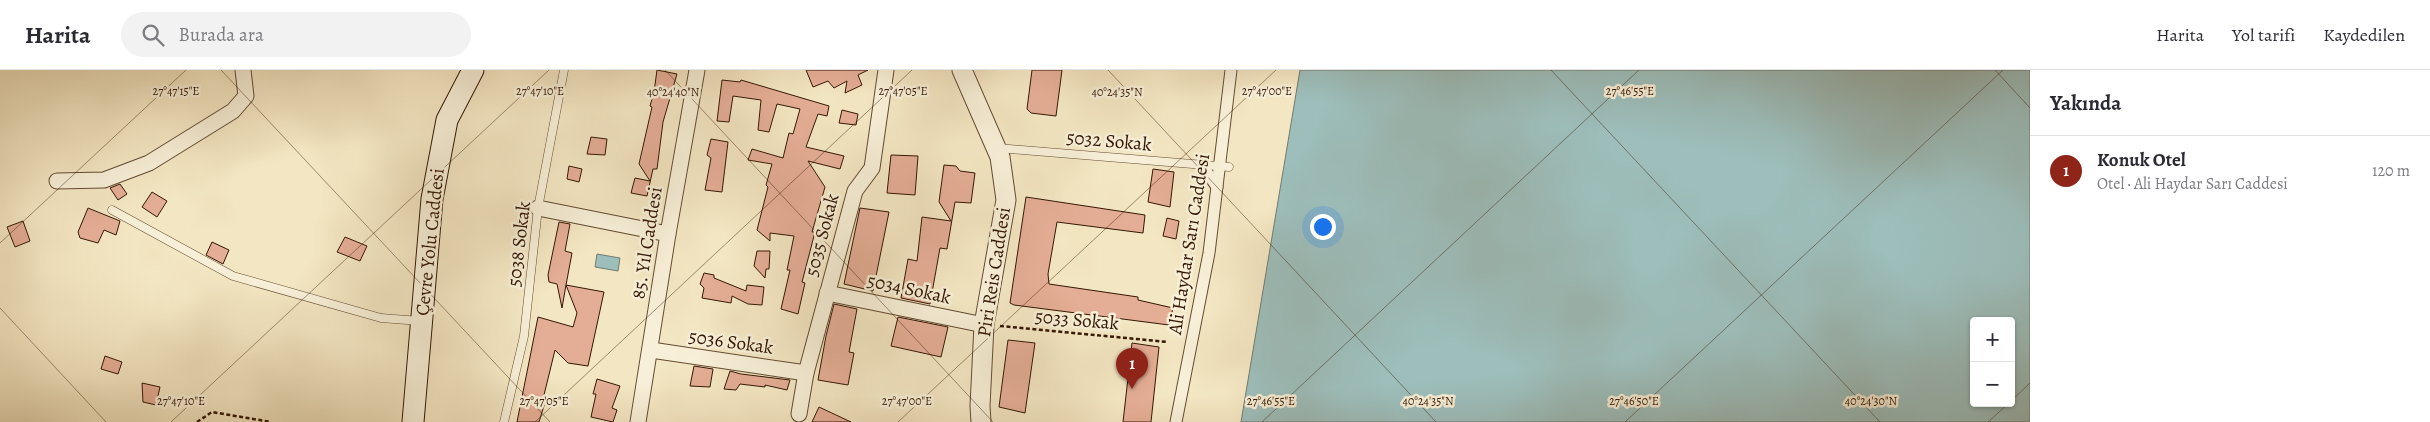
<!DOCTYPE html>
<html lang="tr">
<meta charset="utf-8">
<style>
body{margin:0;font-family:Alegreya,serif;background:#f2f2f3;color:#2b2b33}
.controls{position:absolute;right:15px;bottom:15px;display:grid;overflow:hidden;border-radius:5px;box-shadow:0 1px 4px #0004}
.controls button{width:45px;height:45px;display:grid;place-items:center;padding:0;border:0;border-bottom:1px solid #e1e1e2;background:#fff;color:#2b2b33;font:25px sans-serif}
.you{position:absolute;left:1322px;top:156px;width:18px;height:18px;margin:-12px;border:4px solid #fff;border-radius:50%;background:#1a73e8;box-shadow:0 0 0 8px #1a73e833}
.badge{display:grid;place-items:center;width:32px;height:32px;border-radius:50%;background:#8f2418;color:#fff;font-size:16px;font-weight:700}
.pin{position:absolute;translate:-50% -41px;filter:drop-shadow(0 1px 2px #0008)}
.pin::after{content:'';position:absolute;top:26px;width:18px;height:15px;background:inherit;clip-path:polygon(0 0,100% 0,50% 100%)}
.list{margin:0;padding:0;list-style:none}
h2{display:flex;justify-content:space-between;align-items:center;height:65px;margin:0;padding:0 20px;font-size:21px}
h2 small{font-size:16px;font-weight:400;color:#7c7c81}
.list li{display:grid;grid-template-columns:32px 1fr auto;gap:15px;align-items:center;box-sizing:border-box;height:70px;padding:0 20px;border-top:1px solid #e1e1e2}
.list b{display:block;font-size:19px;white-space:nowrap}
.list p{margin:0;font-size:16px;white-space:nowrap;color:#7c7c81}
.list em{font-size:16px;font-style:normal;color:#7c7c81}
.icon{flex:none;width:28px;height:28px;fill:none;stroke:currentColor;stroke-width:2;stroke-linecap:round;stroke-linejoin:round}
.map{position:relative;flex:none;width:2030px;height:352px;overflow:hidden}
header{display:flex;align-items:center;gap:30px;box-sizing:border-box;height:70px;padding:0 25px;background:#fff;border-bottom:1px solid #e1e1e2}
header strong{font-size:24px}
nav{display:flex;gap:28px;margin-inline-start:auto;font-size:18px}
.search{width:350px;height:45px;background:#f2f2f3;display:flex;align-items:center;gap:12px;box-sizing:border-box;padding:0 18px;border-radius:28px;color:#7c7c81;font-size:19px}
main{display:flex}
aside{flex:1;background:#fff}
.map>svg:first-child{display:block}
</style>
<header>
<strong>Harita</strong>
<div class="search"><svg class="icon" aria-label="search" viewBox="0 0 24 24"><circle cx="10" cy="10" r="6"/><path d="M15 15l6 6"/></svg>Burada ara</div>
<nav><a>Harita</a><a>Yol tarifi</a><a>Kaydedilen</a></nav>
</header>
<main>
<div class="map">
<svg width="2030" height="352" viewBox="0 0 2030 352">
<rect width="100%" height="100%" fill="#f3e6c2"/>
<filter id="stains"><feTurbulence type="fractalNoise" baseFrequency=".004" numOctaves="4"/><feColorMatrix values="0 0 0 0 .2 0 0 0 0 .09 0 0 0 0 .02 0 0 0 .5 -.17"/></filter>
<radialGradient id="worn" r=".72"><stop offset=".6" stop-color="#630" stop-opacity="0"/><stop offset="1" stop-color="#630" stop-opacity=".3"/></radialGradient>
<g fill="#9dbebb" stroke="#737b71" fill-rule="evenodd">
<path d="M1300,0H2030V352H1241ZM1974,251H2011V333H1974Z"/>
<polygon points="597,184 620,188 618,201 595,197"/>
</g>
<g fill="#e4ad95" stroke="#341703">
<polygon points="657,0 677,4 663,52 657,99 653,99 647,126 631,123 635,108 650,111 639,94 652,37 650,36 654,22"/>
<polygon points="806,0 868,0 858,5 862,15 845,23 847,11 834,18 828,11 813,17"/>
<polygon points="1032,0 1062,0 1056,46 1031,43 1027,39"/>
<polygon points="722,10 740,12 741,10 829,36 827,46 818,44 806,77 844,86 840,99 808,91 825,117 812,162 815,162 802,212 805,213 798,244 781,239 790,200 787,200 794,166 770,163 770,171 757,160 768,117 766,115 772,94 748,90 752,79 783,88 789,63 793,64 800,39 777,34 769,62 758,60 761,30 733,26 729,52 717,51"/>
<polygon points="842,40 858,44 856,55 839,53"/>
<polygon points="591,67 607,69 605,85 587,84"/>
<polygon points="711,69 728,72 722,122 705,120 711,88 707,85"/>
<polygon points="891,85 918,86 915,125 887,123"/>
<polygon points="944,95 956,96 960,101 975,103 971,133 955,132 947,179 940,178 930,234 901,228 908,189 917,191 922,147 951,151 939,132"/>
<polygon points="569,96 582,99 579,112 567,109"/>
<polygon points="1153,99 1174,102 1170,137 1148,132"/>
<polygon points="120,114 127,124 118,130 110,118"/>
<polygon points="152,122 167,131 157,147 142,137"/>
<polygon points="1026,127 1145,145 1143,163 1057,152 1048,204 1049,214 1138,227 1138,230 1173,238 1169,255 1014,235 1010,233"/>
<polygon points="88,138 120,151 116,165 104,160 98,173 80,168 78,162"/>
<polygon points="860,138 889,142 873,221 844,214"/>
<polygon points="1167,148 1179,151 1176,169 1163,166"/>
<polygon points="23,151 30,171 15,177 7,157"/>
<polygon points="559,152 570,154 565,181 572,183 566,215 604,222 588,296 568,293 555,280 544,325 547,326 539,352 517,352 538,247 573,257 577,243 566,215 562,238 557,214 549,212 548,205"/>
<polygon points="345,167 367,176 360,191 337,182"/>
<polygon points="212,172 229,180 223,194 206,185"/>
<polygon points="757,181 770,181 769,199 766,199 765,208 754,196"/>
<polygon points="704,203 714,205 714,208 746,221 747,215 764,217 762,235 748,234 732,226 731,233 702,228 704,218 700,214"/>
<polygon points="834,234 857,239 849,282 854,283 848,315 818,310 826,266"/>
<polygon points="898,247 948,257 941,287 891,276"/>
<polygon points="1008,270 1035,273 1025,343 999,337"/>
<polygon points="1132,273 1159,277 1151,352 1123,352"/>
<polygon points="105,286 122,292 118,304 101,299"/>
<polygon points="694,296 713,299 710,317 690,316"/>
<polygon points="730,301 741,304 790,310 787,320 765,315 765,317 740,314 736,320 724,319"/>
<polygon points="597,309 620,316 612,338 617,340 613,352 591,347 596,324 593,324"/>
<polygon points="142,313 160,317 156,335 143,332"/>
<polygon points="819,337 851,352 812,352"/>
</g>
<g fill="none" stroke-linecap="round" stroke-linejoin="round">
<defs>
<g id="service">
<polyline points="998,78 1229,97"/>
<polyline points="112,140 233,206 381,248 420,251"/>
<polyline points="504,352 524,266 538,138 564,0"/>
</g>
<g id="pedestrian">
<polyline points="1202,95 1217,117"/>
<polyline points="1176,352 1209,183 1231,0"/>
</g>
<g id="minor">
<polyline points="57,111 104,110 149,93 233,41 246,26 243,0"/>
<polyline points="538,138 668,164"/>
<polyline points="827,223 984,255"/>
<polyline points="651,280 806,303"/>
<polyline points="799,344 806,303 855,121 872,98 886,0"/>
<polyline points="638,352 668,164 697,0"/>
</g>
<polyline id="tertiary" points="962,0 1000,87 1006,130 984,255 980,336 981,352"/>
<polyline id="secondary" points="413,352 432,129 447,50 473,0"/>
</defs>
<use href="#service" stroke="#644b33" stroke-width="9"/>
<use href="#pedestrian" stroke="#644b33" stroke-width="13"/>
<use href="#minor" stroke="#644b33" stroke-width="17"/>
<use href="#tertiary" stroke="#644b33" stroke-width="21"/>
<use href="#secondary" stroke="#341703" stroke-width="23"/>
<g stroke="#341703" stroke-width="2.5" stroke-dasharray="4 2.5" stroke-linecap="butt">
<polyline points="1000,256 1168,272"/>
<polyline points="197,352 212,342 271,352"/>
</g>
<use href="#service" stroke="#f7efd7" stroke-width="8"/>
<use href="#pedestrian" stroke="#f7efd7" stroke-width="11"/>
<use href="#minor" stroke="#f7efd7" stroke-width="15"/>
<use href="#tertiary" stroke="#f7efd7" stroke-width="19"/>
<use href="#secondary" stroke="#f7efd7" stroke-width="21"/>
</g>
<path fill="none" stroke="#341703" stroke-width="1" stroke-opacity="0.45" d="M221,0L550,352M665,0L993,352M1108,0L1436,352M1551,0L1880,352M1995,0L2030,38M0,173L186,0M0,238L106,352M2011,331L2030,313M171,352L549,0M535,352L912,0M898,352L1276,0M1262,352L1639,0M1625,352L2003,0M1988,352L2009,333"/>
<g text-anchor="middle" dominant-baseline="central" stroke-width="5" stroke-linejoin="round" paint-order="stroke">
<g font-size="19" fill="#341703" stroke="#f7efd7">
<text transform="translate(1109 71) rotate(5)">5032 Sokak</text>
<text transform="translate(822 165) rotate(-75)">5035 Sokak</text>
<text transform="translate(430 172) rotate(-84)">Çevre Yolu Caddesi</text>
<text transform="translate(647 173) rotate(-81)">85. Yıl Caddesi</text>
<text transform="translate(519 174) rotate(-83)">5038 Sokak</text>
<text transform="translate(1189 174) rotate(-81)">Ali Haydar Sarı Caddesi</text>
<text transform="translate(994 202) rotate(-81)">Piri Reis Caddesi</text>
<text transform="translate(909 219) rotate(12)">5034 Sokak</text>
<text transform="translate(1077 250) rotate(5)">5033 Sokak</text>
<text transform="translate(731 272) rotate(8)">5036 Sokak</text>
</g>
</g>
<g font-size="12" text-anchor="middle" fill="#341703" stroke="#f7efd7" stroke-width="5" stroke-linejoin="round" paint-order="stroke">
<text x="176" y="25">27°47'15"E</text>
<text x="540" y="25">27°47'10"E</text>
<text x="903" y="25">27°47'05"E</text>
<text x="1267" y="25">27°47'00"E</text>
<text x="1630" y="25">27°46'55"E</text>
<text x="673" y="26">40°24'40"N</text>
<text x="1117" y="26">40°24'35"N</text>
<text x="1428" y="335">40°24'35"N</text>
<text x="1871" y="335">40°24'30"N</text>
<text x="181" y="335">27°47'10"E</text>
<text x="544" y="335">27°47'05"E</text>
<text x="907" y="335">27°47'00"E</text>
<text x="1271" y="335">27°46'55"E</text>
<text x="1634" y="335">27°46'50"E</text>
</g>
<rect width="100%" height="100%" filter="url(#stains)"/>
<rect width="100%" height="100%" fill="url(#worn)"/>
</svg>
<div class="controls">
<button>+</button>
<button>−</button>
</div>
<div class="you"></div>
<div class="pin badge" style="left:1132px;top:319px">1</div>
</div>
<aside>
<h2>Yakında<small></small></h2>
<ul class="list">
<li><span class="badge">1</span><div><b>Konuk Otel</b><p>Otel · Ali Haydar Sarı Caddesi</p></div><em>120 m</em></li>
</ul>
</aside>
</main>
